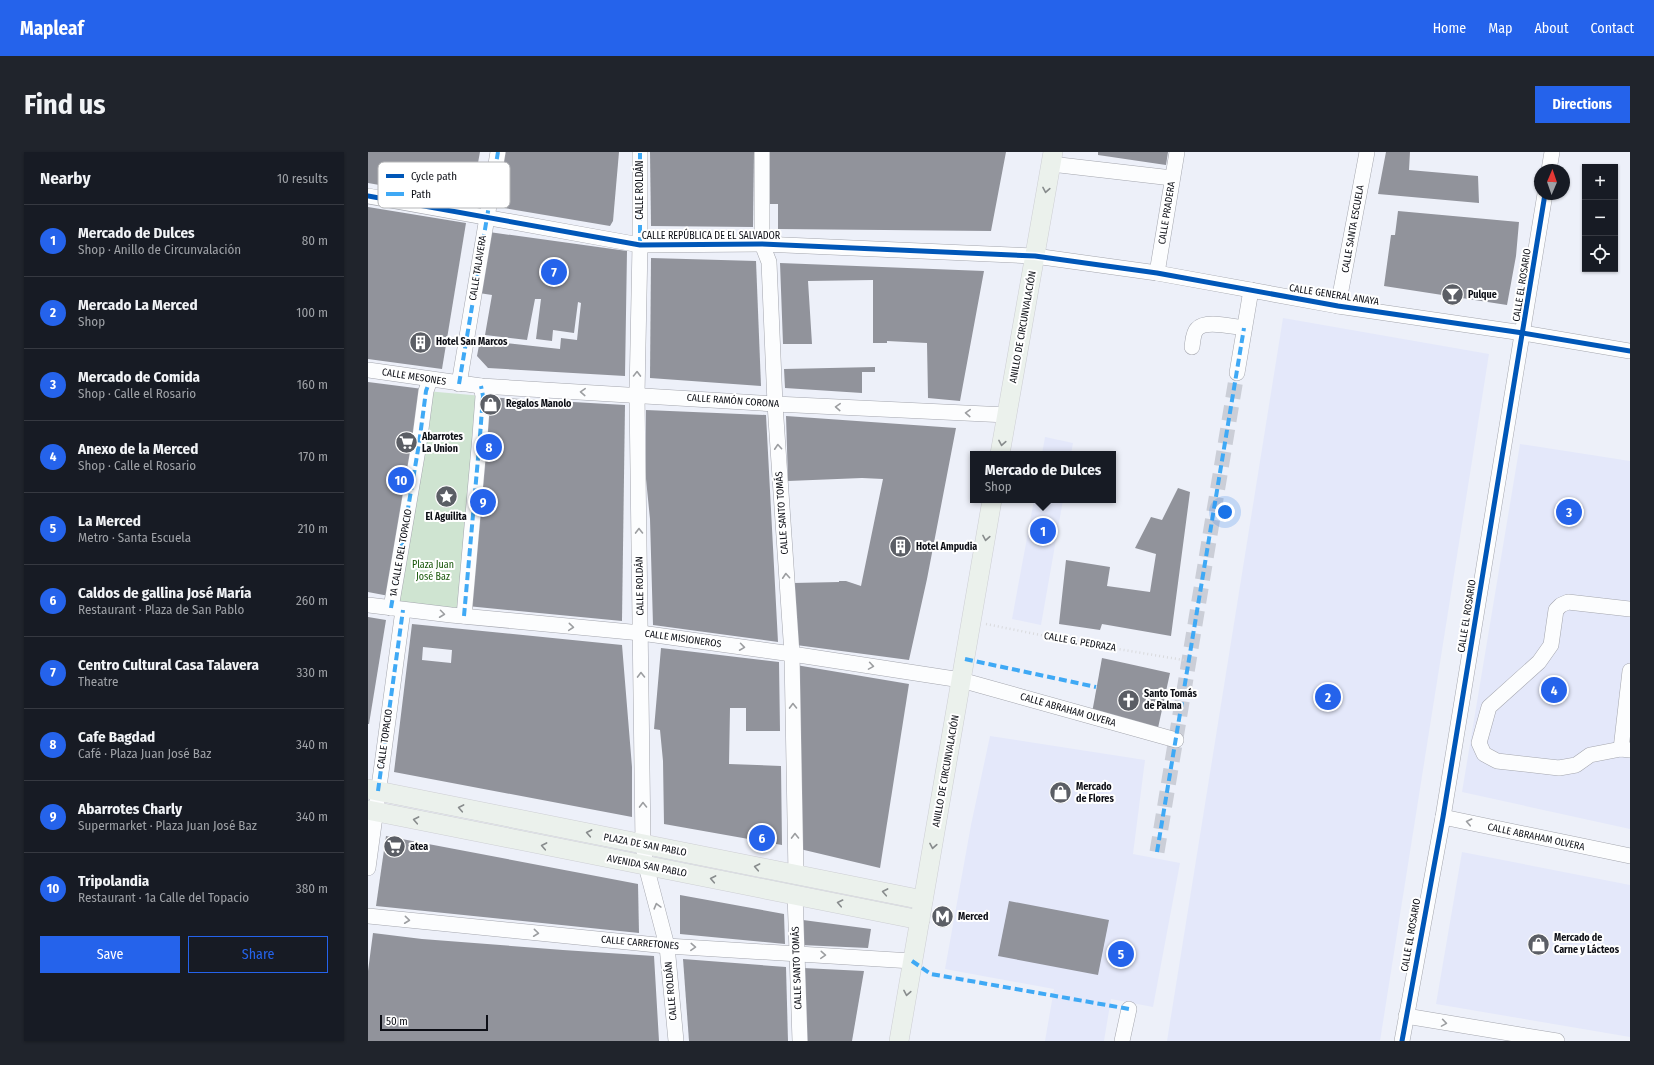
<!DOCTYPE html>
<meta charset="utf-8">
<style>
body{margin:0;font-family:"Fira Sans Condensed",sans-serif;background:#20242c;color:#f1f3f6}
.controls{position:absolute;right:12px;top:12px;display:grid;overflow:hidden;border-radius:0px;box-shadow:0 1px 3px #0004}
.controls button{width:36px;height:36px;display:grid;place-items:center;padding:0;border:0;border-bottom:1px solid #363941;background:#171b24;color:#f1f3f6;font:20px sans-serif}
.compass{position:absolute;left:1166px;top:12px;width:36px;height:36px;border-radius:50%;background:#171b24;box-shadow:0 1px 3px #0004;rotate:2deg}
.scale{position:absolute;left:12px;bottom:10px;width:108px;box-sizing:border-box;padding-left:4px;border:2px solid #0d0f16;border-top:0;font-size:11px;line-height:14px;white-space:nowrap;color:#0d0f16;-webkit-text-stroke:3px #fff;paint-order:stroke}
.you{position:absolute;left:857px;top:360px;width:14px;height:14px;margin:-10px;border:3px solid #fff;border-radius:50%;background:#1a73e8;box-shadow:0 0 0 6px #1a73e833}
.badge{display:grid;place-items:center;width:26px;height:26px;border-radius:50%;background:#2563eb;color:#fff;font-size:13px;font-weight:700}
.pin{position:absolute;translate:-50% -50%;border:2px solid #fff;box-shadow:0 1px 4px #0006}
.popup{position:absolute;left:602px;top:299px;width:146px;height:52px;box-sizing:border-box;display:grid;place-content:center;border-radius:0px;background:#171b24;filter:drop-shadow(0 1px 3px #0005);font-size:13px;white-space:nowrap;color:#9ea1a6}
.popup b{font-size:15px;color:#f1f3f6}
.popup::after{content:'';position:absolute;left:50%;top:100%;margin-left:-8px;border:8px solid transparent;border-top-color:#171b24}
.list{margin:0;padding:0;list-style:none}
h2{display:flex;justify-content:space-between;align-items:center;height:52px;margin:0;padding:0 16px;font-size:17px}
h2 small{font-size:13px;font-weight:400;color:#9ea1a6}
.list li{display:grid;grid-template-columns:26px 1fr auto;gap:12px;align-items:center;box-sizing:border-box;height:72px;padding:0 16px;border-top:1px solid #363941}
.list b{display:block;font-size:15px;white-space:nowrap}
.list p{margin:0;font-size:13px;white-space:nowrap;color:#9ea1a6}
.list em{font-size:13px;font-style:normal;color:#9ea1a6}
.actions{display:flex;gap:8px;padding:12px 16px}
.actions a{flex:1;padding:9px 0;border:1px solid #2563eb;border-radius:0px;text-align:center;font-size:14px;color:#2563eb}
.actions .main{background:#2563eb;color:#fff}
.icon{flex:none;width:22px;height:22px;fill:none;stroke:currentColor;stroke-width:2;stroke-linecap:round;stroke-linejoin:round}
.map{position:relative;flex:none;width:1262px;height:889px;overflow:hidden;border-radius:0px}
header{display:flex;align-items:center;gap:24px;box-sizing:border-box;height:56px;padding:0 20px;background:#2563eb;color:#fff}
header strong{font-size:19px}
nav{display:flex;gap:22px;margin-inline-start:auto;font-size:14px}
.intro{display:flex;align-items:center;justify-content:space-between;box-sizing:border-box;height:96px;padding:0 24px}
h1{margin:0;font-size:28px}
.button{padding:10px 18px;border-radius:0px;background:#2563eb;color:#fff;font-size:14px;font-weight:700}
main{display:flex;gap:24px;padding:0 24px}
aside{flex:1;background:#171b24;border-radius:0px;box-shadow:0 1px 3px #0004}
.map>svg:first-child{display:block}
</style>
<header>
<strong>Mapleaf</strong>
<nav><a>Home</a><a>Map</a><a>About</a><a>Contact</a></nav>
</header>
<div class="intro"><h1>Find us</h1><a class="button">Directions</a></div>
<main>
<aside>
<h2>Nearby<small>10 results</small></h2>
<ul class="list">
<li><span class="badge">1</span><div><b>Mercado de Dulces</b><p>Shop · Anillo de Circunvalación</p></div><em>80 m</em></li>
<li><span class="badge">2</span><div><b>Mercado La Merced</b><p>Shop</p></div><em>100 m</em></li>
<li><span class="badge">3</span><div><b>Mercado de Comida</b><p>Shop · Calle el Rosario</p></div><em>160 m</em></li>
<li><span class="badge">4</span><div><b>Anexo de la Merced</b><p>Shop · Calle el Rosario</p></div><em>170 m</em></li>
<li><span class="badge">5</span><div><b>La Merced</b><p>Metro · Santa Escuela</p></div><em>210 m</em></li>
<li><span class="badge">6</span><div><b>Caldos de gallina José María</b><p>Restaurant · Plaza de San Pablo</p></div><em>260 m</em></li>
<li><span class="badge">7</span><div><b>Centro Cultural Casa Talavera</b><p>Theatre</p></div><em>330 m</em></li>
<li><span class="badge">8</span><div><b>Cafe Bagdad</b><p>Café · Plaza Juan José Baz</p></div><em>340 m</em></li>
<li><span class="badge">9</span><div><b>Abarrotes Charly</b><p>Supermarket · Plaza Juan José Baz</p></div><em>340 m</em></li>
<li><span class="badge">10</span><div><b>Tripolandia</b><p>Restaurant · 1a Calle del Topacio</p></div><em>380 m</em></li>
</ul>
<div class="actions"><a class="main">Save</a><a>Share</a></div>
</aside>
<div class="map">
<svg width="1262" height="889" viewBox="0 0 1262 889">
<rect width="100%" height="100%" fill="#edf0f9"/>
<g fill="#e4e8fa">
<polygon points="915,166 1121,202 1012,889 799,889"/>
<polygon points="677,285 705,291 703,302 674,302"/>
<polygon points="1152,292 1262,309 1262,677 1094,640"/>
<polygon points="666,348 695,348 673,473 644,467"/>
<polygon points="622,584 777,608 765,702 812,711 785,855 743,847 736,889 677,889 686,837 577,817 603,673"/>
<polygon points="1094,700 1262,733 1262,885 1068,852"/>
</g>
<polygon fill="#cfe4d1" points="58,239 115,244 96,459 24,449"/>
<circle fill="#afb6e5" cx="77" cy="345" r="9"/>
<g fill="#91939b" fill-rule="evenodd">
<polygon points="0,0 112,0 103,49 0,31"/>
<polygon points="134,0 251,0 245,69 242,74 124,54"/>
<polygon points="282,0 386,0 385,75 283,74"/>
<polygon points="399,0 638,0 623,79 410,77 410,52 402,52 402,27 398,27"/>
<polygon points="730,0 800,0 798,13 730,3"/>
<polygon points="1018,0 1042,0 1041,18 1110,24 1111,51 1010,42"/>
<polygon points="0,55 98,71 74,217 0,207"/>
<polygon points="1030,59 1151,70 1148,104 1139,153 1016,134 1023,83 1027,83"/>
<polygon points="121,80 259,99 257,224 120,216 109,204 112,188 192,197 193,186 209,188 213,151 210,150 206,181 185,178 184,189 168,187 173,147 167,147 159,188 117,183 124,143 111,141"/>
<polygon points="283,106 388,109 393,234 282,226"/>
<polygon points="412,111 616,119 592,249 560,246 559,191 519,189 519,191 505,191 505,128 440,129 444,192 415,192"/>
<polygon points="507,215 507,220 494,220 494,241 417,236 416,217"/>
<polygon points="0,230 55,237 21,444 0,440"/>
<polygon points="118,245 257,253 254,469 99,454"/>
<polygon points="278,258 398,263 410,490 285,473 282,367 278,327"/>
<polygon points="418,264 588,276 559,427 541,508 428,493 425,431 471,430 471,429 478,429 493,434 515,327 494,326 420,329"/>
<polygon points="810,336 822,340 803,484 734,472 732,478 691,472 698,408 742,415 739,434 782,440 788,402 767,396 783,365 794,368"/>
<polygon points="0,465 18,468 1,572 0,572"/>
<path d="M44,472L254,493L264,615V665L26,620ZM55,495L84,498L83,511L54,508Z"/>
<polygon points="293,496 411,510 412,579 378,579 378,556 362,556 361,612 413,614 414,693 296,672 295,609 292,578 286,577"/>
<polygon points="734,506 802,521 790,576 724,561"/>
<polygon points="428,513 541,532 512,716 432,697"/>
<polygon points="18,684 270,732 271,781 8,754"/>
<polygon points="312,743 416,762 417,792 312,782"/>
<polygon points="641,749 741,768 730,823 630,804"/>
<polygon points="435,768 503,777 500,796 433,793"/>
<polygon points="5,781 54,787 195,798 286,804 291,889 0,889 0,819"/>
<polygon points="315,807 418,815 420,889 321,889"/>
<polygon points="435,816 496,819 484,889 436,889"/>
</g>
<g fill="none" stroke-linecap="round" stroke-linejoin="round">
<polyline stroke="#cbced7" stroke-width="15" stroke-dasharray="15 8" stroke-linecap="butt" points="789,700 869,221"/>
<defs>
<g id="minor">
<polyline points="272,0 272,93 269,243 275,692 278,714 299,794 308,889"/>
<polyline points="394,0 394,92 401,110 407,252 424,502 428,723"/>
<polyline points="683,12 804,26"/>
<polyline points="1181,18 1184,0"/>
<polyline points="0,44 272,93 394,92 667,104 789,121 970,154 1155,181 1262,199"/>
<polyline points="789,121 809,0"/>
<polyline points="970,154 999,0"/>
<path d="M824,195C825,189 825,181 829,177C838,167 864,175 876,176"/>
<polyline points="0,218 113,234 407,252 639,263"/>
<polyline points="869,221 883,138"/>
<polyline points="91,232 130,0"/>
<polyline points="0,453 83,463 273,481 424,502 593,528 808,588"/>
<polyline points="23,456 51,292 58,239 62,228"/>
<polyline points="1262,457 1200,450 1193,453 1188,458 1183,493 1171,510 1121,555 1111,591 1116,602 1129,609 1191,616 1208,613 1222,603 1253,597 1262,598"/>
<polyline points="96,464 112,284 115,244 113,234"/>
<polyline points="1253,597 1262,519"/>
<polyline points="1075,665 1262,704"/>
<polyline points="0,716 35,458"/>
<polyline points="427,742 432,889"/>
<polyline points="0,764 299,794 544,809"/>
<polyline points="1038,864 1189,889"/>
<polyline points="754,889 761,857"/>
<polyline points="1034,889 1075,665 1177,42"/>
</g>
<g id="major">
<polyline points="632,302 685,0"/>
<polyline points="0,637 555,748"/>
<polyline points="0,658 552,768"/>
<polyline points="531,889 624,348"/>
</g>
</defs>
<use href="#minor" stroke="#a4a6ae" stroke-width="16"/>
<use href="#major" stroke="#cdced3" stroke-width="20"/>
<polyline stroke="#d9dadd" stroke-width="2.5" stroke-dasharray="1 3" stroke-linecap="butt" points="618,472 697,488 821,509"/>
<use href="#minor" stroke="#fcfdfe" stroke-width="15"/>
<use href="#major" stroke="#ebf1ec" stroke-width="19"/>
<g stroke="#3fa9f5" stroke-width="4" stroke-dasharray="8 4" stroke-linecap="butt">
<polyline points="272,93 272,0"/>
<polyline points="91,232 130,0"/>
<polyline points="23,456 51,292 58,239 62,228"/>
<polyline points="96,464 112,284 115,244 113,234"/>
<polyline points="597,507 728,535"/>
<polyline points="10,639 35,458"/>
<polyline points="789,700 876,176"/>
<polyline points="544,809 563,822 761,857"/>
</g>
<defs>
<g id="cycleway">
<polyline points="0,44 272,93 394,92 667,104 789,121 970,154 1155,181 1262,199"/>
<polyline points="1034,889 1075,665 1177,42"/>
</g>
</defs>
<use href="#cycleway" stroke="#fff" stroke-width="8"/>
<use href="#cycleway" stroke="#0057b8" stroke-width="5"/>
</g>
<defs><path id="oneway-chevron" d="M-2-3.5L2.5 0L-2 3.5" fill="none" stroke-width="1.6" stroke-linecap="round" stroke-linejoin="round"/></defs>
<g stroke="#878b8c">
<use href="#oneway-chevron" transform="translate(678 38) rotate(100)"/>
<use href="#oneway-chevron" transform="translate(634 291) rotate(100)"/>
<use href="#oneway-chevron" transform="translate(618 386) rotate(100)"/>
<use href="#oneway-chevron" transform="translate(93 656) rotate(-169)"/>
<use href="#oneway-chevron" transform="translate(48 668) rotate(-169)"/>
<use href="#oneway-chevron" transform="translate(221 681) rotate(-169)"/>
<use href="#oneway-chevron" transform="translate(176 694) rotate(-169)"/>
<use href="#oneway-chevron" transform="translate(565 694) rotate(100)"/>
<use href="#oneway-chevron" transform="translate(389 715) rotate(-169)"/>
<use href="#oneway-chevron" transform="translate(345 727) rotate(-169)"/>
<use href="#oneway-chevron" transform="translate(517 740) rotate(-169)"/>
<use href="#oneway-chevron" transform="translate(472 751) rotate(-168)"/>
<use href="#oneway-chevron" transform="translate(539 841) rotate(100)"/>
</g>
<g stroke="#9c9ea1">
<use href="#oneway-chevron" transform="translate(269 222) rotate(-89)"/>
<use href="#oneway-chevron" transform="translate(215 240) rotate(-177)"/>
<use href="#oneway-chevron" transform="translate(470 255) rotate(-177)"/>
<use href="#oneway-chevron" transform="translate(600 261) rotate(-177)"/>
<use href="#oneway-chevron" transform="translate(410 295) rotate(-94)"/>
<use href="#oneway-chevron" transform="translate(271 379) rotate(-91)"/>
<use href="#oneway-chevron" transform="translate(418 424) rotate(-94)"/>
<use href="#oneway-chevron" transform="translate(74 462) rotate(7)"/>
<use href="#oneway-chevron" transform="translate(203 475) rotate(5)"/>
<use href="#oneway-chevron" transform="translate(374 495) rotate(8)"/>
<use href="#oneway-chevron" transform="translate(503 514) rotate(9)"/>
<use href="#oneway-chevron" transform="translate(273 523) rotate(-91)"/>
<use href="#oneway-chevron" transform="translate(425 554) rotate(-91)"/>
<use href="#oneway-chevron" transform="translate(275 653) rotate(-91)"/>
<use href="#oneway-chevron" transform="translate(1101 670) rotate(-168)"/>
<use href="#oneway-chevron" transform="translate(427 684) rotate(-91)"/>
<use href="#oneway-chevron" transform="translate(289 754) rotate(-105)"/>
<use href="#oneway-chevron" transform="translate(39 768) rotate(6)"/>
<use href="#oneway-chevron" transform="translate(168 781) rotate(6)"/>
<use href="#oneway-chevron" transform="translate(325 795) rotate(3)"/>
<use href="#oneway-chevron" transform="translate(455 803) rotate(4)"/>
<use href="#oneway-chevron" transform="translate(1076 871) rotate(9)"/>
</g>
<defs>
<symbol id="bar-disc" viewBox="-11 -11 22 22"><circle r="9.5" fill="#5b5e65" stroke="#fff"/><path d="M-6-5H6L.8 .8V4.5H3.5V6h-7V4.5H-.8V.8Z" fill="#fff"/></symbol>
<symbol id="building-disc" viewBox="-11 -11 22 22"><circle r="9.5" fill="#5b5e65" stroke="#fff"/><path d="M-4-6H4V6H1V3H-1V6H-4ZM-2.5-4.3h1.7v1.8h-1.7ZM.8-4.3h1.7v1.8H.8ZM-2.5-1h1.7V.8h-1.7ZM.8-1h1.7V.8H.8Z" fill="#fff"/></symbol>
<symbol id="shop-disc" viewBox="-11 -11 22 22"><circle r="9.5" fill="#5b5e65" stroke="#fff"/><path d="M-5-2.5h2.3a2.7 3.5 0 0 1 5.4 0H5L5.5 6h-11ZM-1.5-2.5h3a1.5 2.3 0 0 0-3 0Z" fill="#fff"/></symbol>
<symbol id="supermarket-disc" viewBox="-11 -11 22 22"><circle r="9.5" fill="#5b5e65" stroke="#fff"/><path d="M-6-5.5h2.5l.6 2H6L4.5 2H-2.5L-4.4-4H-6ZM-1.5 3.2a1.3 1.3 0 1 0 .1 0ZM3 3.2a1.3 1.3 0 1 0 .1 0Z" fill="#fff"/></symbol>
<symbol id="sight-disc" viewBox="-11 -11 22 22"><circle r="9.5" fill="#5b5e65" stroke="#fff"/><path d="M0-6L1.8-2.2L6-1.7L2.9 1.2L3.7 5.4L0 3.3L-3.7 5.4L-2.9 1.2L-6-1.7L-1.8-2.2Z" fill="#fff"/></symbol>
<symbol id="church-disc" viewBox="-11 -11 22 22"><circle r="9.5" fill="#5b5e65" stroke="#fff"/><path d="M-1.2-6h2.4v3.5h3.3v2.4h-3.3V6h-2.4V-.1h-3.3v-2.4h3.3Z" fill="#fff"/></symbol>
<symbol id="metro-disc" viewBox="-11 -11 22 22"><circle r="9.5" fill="#5b5e65" stroke="#fff"/><path d="M-5.5 5V-5H-3L0 0L3-5H5.5V5H3V-.5L0 4L-3-.5V5Z" fill="#fff"/></symbol>
</defs>
<g fill-rule="evenodd">
<use href="#bar-disc" x="1072" y="130" width="25" height="25"/>
<use href="#building-disc" x="40" y="178" width="25" height="25"/>
<use href="#shop-disc" x="110" y="240" width="25" height="25"/>
<use href="#supermarket-disc" x="26" y="278" width="25" height="25"/>
<use href="#sight-disc" x="66" y="332" width="25" height="25"/>
<use href="#building-disc" x="520" y="382" width="25" height="25"/>
<use href="#church-disc" x="748" y="536" width="25" height="25"/>
<use href="#shop-disc" x="680" y="628" width="25" height="25"/>
<use href="#supermarket-disc" x="14" y="682" width="25" height="25"/>
<use href="#metro-disc" x="562" y="752" width="25" height="25"/>
<use href="#shop-disc" x="1158" y="780" width="25" height="25"/>
</g>
<g text-anchor="middle" dominant-baseline="central" stroke-width="4" stroke-linejoin="round" paint-order="stroke">
<g font-size="10" fill="#0d0f16" stroke="#fff">
<text transform="translate(272 38) rotate(-90)">CALLE ROLDÁN</text>
<text transform="translate(799 61) rotate(-81)">CALLE PRADERA</text>
<text transform="translate(985 77) rotate(-80)">CALLE SANTA ESCUELA</text>
<text x="343" y="84">CALLE REPÚBLICA DE EL SALVADOR</text>
<text transform="translate(110 116) rotate(-81)">CALLE TALAVERA</text>
<text transform="translate(1154 133) rotate(-81)">CALLE EL ROSARIO</text>
<text transform="translate(966 143) rotate(9)">CALLE GENERAL ANAYA</text>
<text transform="translate(655 175) rotate(-80)">ANILLO DE CIRCUNVALACIÓN</text>
<text transform="translate(46 225) rotate(9)">CALLE MESONES</text>
<text transform="translate(365 249) rotate(4)">CALLE RAMÓN CORONA</text>
<text transform="translate(414 361) rotate(-94)">CALLE SANTO TOMÁS</text>
<text transform="translate(33 401) rotate(-80)">1A CALLE DEL TOPACIO</text>
<text transform="translate(272 434) rotate(-91)">CALLE ROLDÁN</text>
<text transform="translate(1099 464) rotate(-81)">CALLE EL ROSARIO</text>
<text transform="translate(315 487) rotate(8)">CALLE MISIONEROS</text>
<text transform="translate(712 490) rotate(10)">CALLE G. PEDRAZA</text>
<text transform="translate(700 558) rotate(16)">CALLE ABRAHAM OLVERA</text>
<text transform="translate(17 587) rotate(-82)">CALLE TOPACIO</text>
<text transform="translate(578 619) rotate(-80)">ANILLO DE CIRCUNVALACIÓN</text>
<text transform="translate(1168 685) rotate(12)">CALLE ABRAHAM OLVERA</text>
<text transform="translate(277 693) rotate(11)">PLAZA DE SAN PABLO</text>
<text transform="translate(279 714) rotate(11)">AVENIDA SAN PABLO</text>
<text transform="translate(1043 783) rotate(-80)">CALLE EL ROSARIO</text>
<text transform="translate(272 791) rotate(5)">CALLE CARRETONES</text>
<text transform="translate(429 816) rotate(-92)">CALLE SANTO TOMÁS</text>
<text transform="translate(303 839) rotate(-95)">CALLE ROLDÁN</text>
</g>
<g font-size="10" font-weight="bold" fill="#0d0f16" stroke="#fff" text-anchor="start">
<text x="1100" y="143">Pulque</text>
<text x="68" y="190">Hotel San Marcos</text>
<text x="138" y="252">Regalos Manolo</text>
<text x="54" y="285">Abarrotes<tspan x="54" dy="12">La Union</tspan></text>
<text x="78" y="365" text-anchor="middle">El Aguilita</text>
<text x="548" y="395">Hotel Ampudia</text>
<text x="776" y="542">Santo Tomás<tspan x="776" dy="12">de Palma</tspan></text>
<text x="708" y="635">Mercado<tspan x="708" dy="12">de Flores</tspan></text>
<text x="42" y="695">atea</text>
<text x="590" y="765">Merced</text>
<text x="1186" y="786">Mercado de<tspan x="1186" dy="12">Carne y Lácteos</tspan></text>
</g>
<g font-size="10" fill="#165608" stroke="#fff">
<text x="65" y="413">Plaza Juan<tspan x="65" dy="12">José Baz</tspan></text>
</g>
</g>
<rect x="10" y="10" width="132" height="46" rx="6" fill="#fff" stroke="#b6b7b9" stroke-width="1"/>
<rect x="18" y="22" width="18" height="4" fill="#0057b8"/>
<rect x="18" y="40" width="18" height="4" fill="#3fa9f5"/>
<g font-size="11" fill="#0d0f16">
<text x="43" y="28">Cycle path</text>
<text x="43" y="46">Path</text>
</g>
</svg>
<div class="controls">
<button>+</button>
<button>−</button>
<button><svg class="icon" aria-label="locate" viewBox="0 0 24 24"><circle cx="12" cy="12" r="6"/><path d="M12 2v4M12 18v4M2 12h4M18 12h4"/></svg></button>
</div>
<svg class="compass" viewBox="-18 -18 36 36"><path d="M0-13l5 13h-10z" fill="#e53935"/><path d="M0 13l5-13h-10z" fill="#9ea1a6"/></svg>
<div class="scale">50 m</div>
<div class="you"></div>
<div class="pin badge" style="left:675px;top:379px">1</div>
<div class="popup"><b>Mercado de Dulces</b>Shop</div>
<div class="pin badge" style="left:960px;top:545px">2</div>
<div class="pin badge" style="left:1201px;top:360px">3</div>
<div class="pin badge" style="left:1186px;top:538px">4</div>
<div class="pin badge" style="left:753px;top:802px">5</div>
<div class="pin badge" style="left:394px;top:686px">6</div>
<div class="pin badge" style="left:186px;top:120px">7</div>
<div class="pin badge" style="left:121px;top:295px">8</div>
<div class="pin badge" style="left:115px;top:350px">9</div>
<div class="pin badge" style="left:33px;top:328px">10</div>
</div>
</main>
